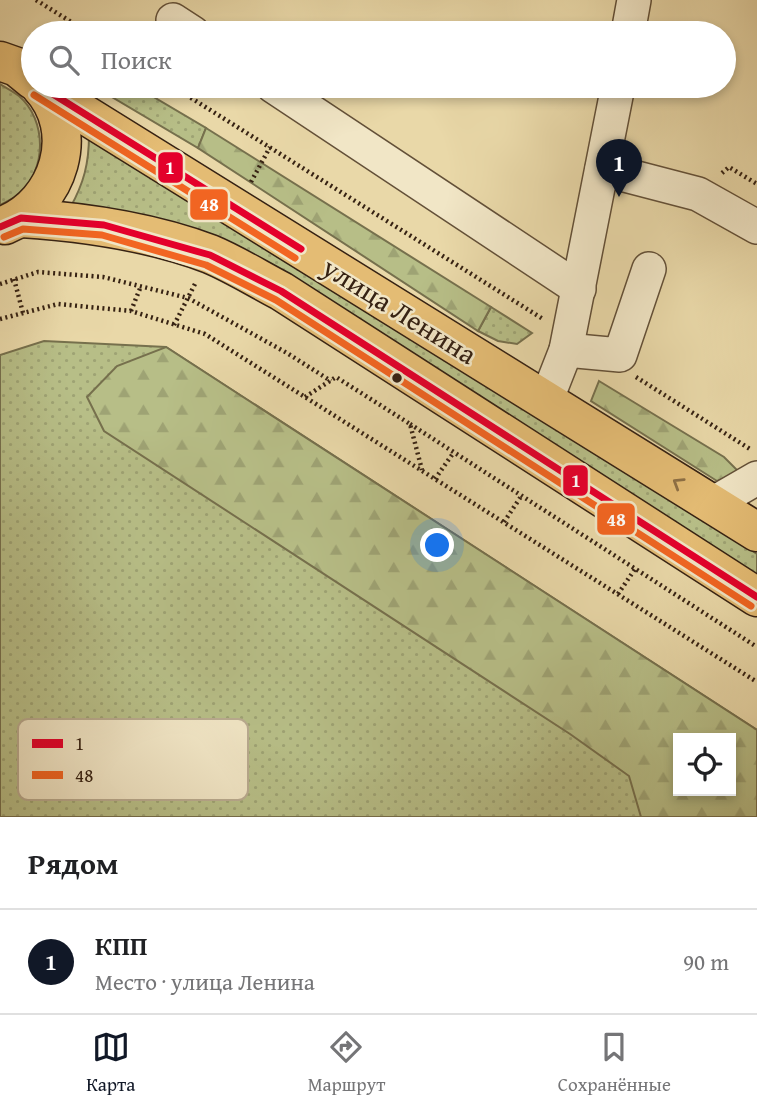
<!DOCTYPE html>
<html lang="ru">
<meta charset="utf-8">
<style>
body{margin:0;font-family:"Gentium Book Plus",serif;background:#f6f6f6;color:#202124}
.controls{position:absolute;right:21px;bottom:21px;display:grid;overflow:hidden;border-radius:0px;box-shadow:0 4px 10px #0003}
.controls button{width:63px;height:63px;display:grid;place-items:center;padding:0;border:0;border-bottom:2px solid #e0e0e0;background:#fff;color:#202124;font:35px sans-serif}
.you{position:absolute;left:438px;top:546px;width:24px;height:24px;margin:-18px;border:5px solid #fff;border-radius:50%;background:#1a73e8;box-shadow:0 0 0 10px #1a73e833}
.badge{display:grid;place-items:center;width:46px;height:46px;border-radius:50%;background:#111827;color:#fff;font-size:23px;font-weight:700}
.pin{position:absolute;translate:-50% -58px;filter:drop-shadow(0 2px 4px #0008)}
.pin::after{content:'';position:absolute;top:37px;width:24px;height:21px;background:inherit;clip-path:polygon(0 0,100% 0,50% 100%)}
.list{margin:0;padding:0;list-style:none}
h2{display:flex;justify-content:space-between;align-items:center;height:91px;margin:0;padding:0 28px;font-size:30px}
h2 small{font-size:23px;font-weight:400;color:#757577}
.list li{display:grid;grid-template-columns:46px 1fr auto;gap:21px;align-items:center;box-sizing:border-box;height:105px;padding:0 28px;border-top:2px solid #e0e0e0}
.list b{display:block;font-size:26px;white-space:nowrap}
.list p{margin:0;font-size:23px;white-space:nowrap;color:#757577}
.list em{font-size:23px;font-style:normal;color:#757577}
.icon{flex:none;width:38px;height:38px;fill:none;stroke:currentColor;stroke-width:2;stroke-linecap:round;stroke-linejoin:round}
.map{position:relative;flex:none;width:757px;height:817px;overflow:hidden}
.search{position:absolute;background:#fff;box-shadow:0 4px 10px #0003;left:21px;right:21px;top:21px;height:77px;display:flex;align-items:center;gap:18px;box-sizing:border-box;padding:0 24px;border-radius:38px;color:#757577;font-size:26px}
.sheet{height:196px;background:#fff}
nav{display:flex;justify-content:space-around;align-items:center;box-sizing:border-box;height:98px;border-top:2px solid #e0e0e0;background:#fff;font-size:19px;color:#757577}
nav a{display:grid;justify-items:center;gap:4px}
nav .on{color:#111827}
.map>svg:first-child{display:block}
</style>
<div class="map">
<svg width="757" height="817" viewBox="0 0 757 817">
<defs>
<pattern id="grass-dots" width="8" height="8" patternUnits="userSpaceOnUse" patternTransform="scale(1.75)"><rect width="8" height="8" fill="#b7be87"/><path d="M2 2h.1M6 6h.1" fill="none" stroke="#9ea374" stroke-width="1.8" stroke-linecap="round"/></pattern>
<pattern id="forest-firs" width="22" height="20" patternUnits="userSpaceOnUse" patternTransform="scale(1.75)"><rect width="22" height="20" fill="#b7be87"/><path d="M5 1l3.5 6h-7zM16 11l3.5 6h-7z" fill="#9ea374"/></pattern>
</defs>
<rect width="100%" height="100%" fill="#e9d8a8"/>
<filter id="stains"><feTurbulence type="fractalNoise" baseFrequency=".00286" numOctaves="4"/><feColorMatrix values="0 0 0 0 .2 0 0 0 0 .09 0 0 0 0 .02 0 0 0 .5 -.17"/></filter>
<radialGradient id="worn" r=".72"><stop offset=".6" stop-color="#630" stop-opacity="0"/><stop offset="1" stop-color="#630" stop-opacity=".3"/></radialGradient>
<g fill="url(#grass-dots)" stroke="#76704d" stroke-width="2" fill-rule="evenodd">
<path d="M0,84C6,88 13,91 19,96C47,120 47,170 19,194C14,198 6,202 0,205Z"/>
<polygon points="107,86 135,86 206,128 198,148 112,97"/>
<path d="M89,135L272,246L757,554V576L264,262L70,208C84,183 89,163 89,135Z"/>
<polygon points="491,307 532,333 517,344 498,341 478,331"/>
<path d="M44,341L166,347L757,730V817H0V355ZM678,738H731V791H678Z"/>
</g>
<g fill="url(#forest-firs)" stroke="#76704d" stroke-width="2" fill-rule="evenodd">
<polygon points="206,128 491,307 478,331 198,148"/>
<path d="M166,347L757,730V817H641L629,776L570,734L104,431L87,397L117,366ZM678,738H731V791H678Z"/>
<polygon points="599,381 724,457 740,473 717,481 591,401"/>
</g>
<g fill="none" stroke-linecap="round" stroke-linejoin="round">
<defs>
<g id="minor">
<polyline points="173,20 193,33"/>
<polyline points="628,33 634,0"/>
<polyline points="273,86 579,289"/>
<polyline points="602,169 698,194 757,227"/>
<polyline points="566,350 620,355 649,269"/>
<polyline points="546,401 566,350 618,86"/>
<polyline points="712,504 757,478"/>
</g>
<g id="major">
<polyline points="0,61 17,67 33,80"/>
<polyline points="42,88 757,532"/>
<path d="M21,218C85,222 149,231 210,254C234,264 258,279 281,291L757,597"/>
<path d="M5,225C59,203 82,131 40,86"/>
</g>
</defs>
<use href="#minor" stroke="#635038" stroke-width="36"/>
<use href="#major" stroke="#362213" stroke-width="41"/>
<g stroke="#362213" stroke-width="4.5" stroke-dasharray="2 3.5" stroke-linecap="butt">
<polyline points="36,0 89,33"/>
<polyline points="172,86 543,319"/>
<polyline points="722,173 729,167 757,184"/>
<polyline points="251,182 270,147"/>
<polyline points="14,279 23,313"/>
<polyline points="0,284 38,272 103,277 188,298 287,353 331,381"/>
<polyline points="131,311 141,286"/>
<polyline points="0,319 58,304 131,311 205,334 757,682"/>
<polyline points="174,325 196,282"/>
<polyline points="636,377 750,449"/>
<polyline points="305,397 336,377 410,424 422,470"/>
<polyline points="410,424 757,647"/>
<polyline points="435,479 454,452"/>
<polyline points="504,522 522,495"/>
<polyline points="618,594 635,569"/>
</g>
<use href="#minor" stroke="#f1e6c6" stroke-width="33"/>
<use href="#major" stroke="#e4bc74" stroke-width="38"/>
<defs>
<g id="bus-1">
<polyline points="40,86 301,249"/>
<polyline points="0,227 21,218 104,225 210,255 281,291 757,597"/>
</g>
<g id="bus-2">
<polyline points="34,95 295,258"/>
<polyline points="4,237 23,229 102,235 206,265 276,300 751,606"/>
</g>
</defs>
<use href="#bus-1" stroke="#f1e6c6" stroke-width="12"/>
<use href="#bus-2" stroke="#f1e6c6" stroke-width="12"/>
<use href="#bus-1" stroke="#e4002b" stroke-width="7"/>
<use href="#bus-2" stroke="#f26522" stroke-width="7"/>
</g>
<defs><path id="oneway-chevron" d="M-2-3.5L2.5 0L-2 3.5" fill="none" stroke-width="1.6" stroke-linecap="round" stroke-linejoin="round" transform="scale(1.75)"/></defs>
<use stroke="#8d6f44" href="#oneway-chevron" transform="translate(678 483) rotate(-148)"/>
<circle fill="#362213" stroke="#f1e6c6" stroke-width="2.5" cx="397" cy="378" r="6"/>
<g text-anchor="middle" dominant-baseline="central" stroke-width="5" stroke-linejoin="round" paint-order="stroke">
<g font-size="28" fill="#362213" stroke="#f1e6c6">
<text transform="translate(400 310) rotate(32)">улица Ленина</text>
</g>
</g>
<rect x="18" y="719" width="230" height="81" rx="10" fill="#f1e6c6" stroke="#b9ab90" stroke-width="2"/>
<rect x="32" y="739" width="31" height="9" fill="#e4002b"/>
<rect x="32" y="771" width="31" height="8" fill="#f26522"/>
<g font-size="19" fill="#362213">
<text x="75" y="750">1</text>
<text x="75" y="782">48</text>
</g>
<g stroke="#f1e6c6" stroke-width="2.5">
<rect x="157" y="151" width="27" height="33" rx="7" fill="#e4002b"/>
<rect x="189" y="188" width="40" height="33" rx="7" fill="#f26522"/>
<rect x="562" y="464" width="27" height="33" rx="7" fill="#e4002b"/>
<rect x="596" y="502" width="40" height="34" rx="7" fill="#f26522"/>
</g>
<g font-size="19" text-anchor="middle" font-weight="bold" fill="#fff">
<text x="170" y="174">1</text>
<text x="209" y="211">48</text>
<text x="576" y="487">1</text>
<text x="616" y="526">48</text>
</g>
<rect width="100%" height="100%" filter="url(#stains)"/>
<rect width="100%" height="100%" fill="url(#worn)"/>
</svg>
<div class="controls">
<button><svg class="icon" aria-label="locate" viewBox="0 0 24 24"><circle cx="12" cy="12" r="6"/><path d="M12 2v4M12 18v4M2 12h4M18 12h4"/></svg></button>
</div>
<div class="you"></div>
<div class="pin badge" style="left:619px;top:197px">1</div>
<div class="search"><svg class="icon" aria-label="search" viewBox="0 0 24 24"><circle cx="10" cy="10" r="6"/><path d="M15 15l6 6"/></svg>Поиск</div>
</div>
<section class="sheet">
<h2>Рядом<small></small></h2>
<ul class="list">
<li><span class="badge">1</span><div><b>КПП</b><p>Место · улица Ленина</p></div><em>90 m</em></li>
</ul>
</section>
<nav>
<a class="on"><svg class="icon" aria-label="map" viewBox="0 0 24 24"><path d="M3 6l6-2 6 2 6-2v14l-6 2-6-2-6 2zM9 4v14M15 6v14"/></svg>Карта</a>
<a><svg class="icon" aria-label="directions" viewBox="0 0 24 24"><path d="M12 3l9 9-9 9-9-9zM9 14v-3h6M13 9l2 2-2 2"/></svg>Маршрут</a>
<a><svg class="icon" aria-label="saved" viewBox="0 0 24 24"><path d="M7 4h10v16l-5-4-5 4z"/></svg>Сохранённые</a>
</nav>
